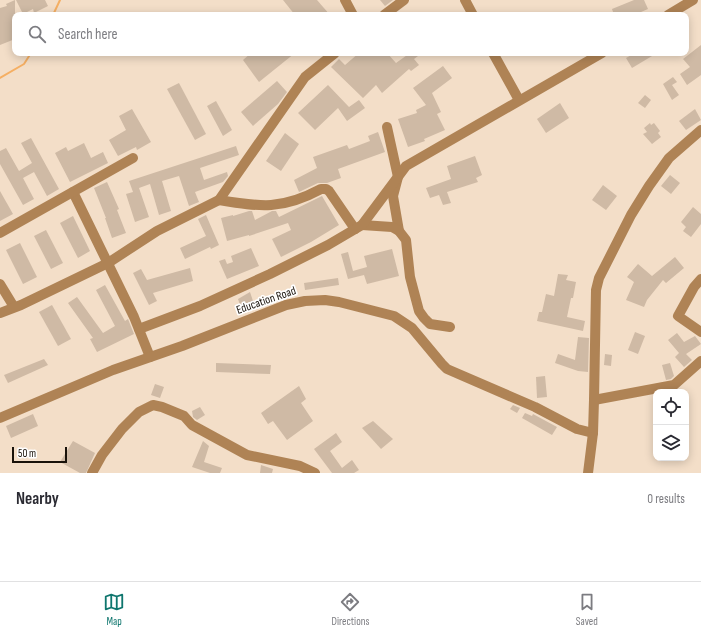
<!DOCTYPE html>
<style>
:root{--surface:#fff;--page:#f2f2f3;--text:#2b2b33;--muted:#7c7c81;--line:#e1e1e2;--accent:#0f766e}
body{margin:0;font-family:"Sofia Sans Condensed",sans-serif;background:var(--page);color:var(--text)}
.controls{position:absolute;right:12px;bottom:12px;display:grid;overflow:hidden;border-radius:8px;box-shadow:0 2px 10px #0003}
.controls button{width:36px;height:36px;display:grid;place-items:center;padding:0;border:0;border-bottom:1px solid var(--line);background:var(--surface);color:var(--text);font:20px sans-serif}
.scale{position:absolute;left:12px;bottom:10px;width:55px;box-sizing:border-box;padding-left:4px;border:2px solid #19120a;border-top:0;font-size:11px;line-height:14px;white-space:nowrap;color:#19120a;-webkit-text-stroke:3px #fff;paint-order:stroke}
.list{margin:0;padding:0;list-style:none}
h2{display:flex;justify-content:space-between;align-items:center;height:52px;margin:0;padding:0 16px;font-size:17px}
h2 small{font-size:13px;font-weight:400;color:var(--muted)}
.icon{flex:none;width:22px;height:22px;fill:none;stroke:currentColor;stroke-width:2;stroke-linecap:round;stroke-linejoin:round}
.map{position:relative;flex:none;width:701px;height:473px;overflow:hidden}
.search{position:absolute;background:var(--surface);box-shadow:0 2px 10px #0003;left:12px;right:12px;top:12px;height:44px;display:flex;align-items:center;gap:10px;box-sizing:border-box;padding:0 14px;border-radius:8px;color:var(--muted);font-size:15px}
.sheet{height:108px;background:var(--surface)}
nav{display:flex;justify-content:space-around;align-items:center;box-sizing:border-box;height:56px;border-top:1px solid var(--line);background:var(--surface);font-size:11px;color:var(--muted)}
nav a{display:grid;justify-items:center;gap:2px}
nav .on{color:var(--accent)}
.map>svg:first-child{display:block}
</style>
<div class="map">
<svg width="701" height="473" viewBox="0 0 701 473">
<rect width="100%" height="100%" fill="#f3dec8"/>
<g fill="none" stroke-linecap="round" stroke-linejoin="round">
<g stroke="#f5af63" stroke-width="2">
<path d="M53,15L60,0"/>
<path d="M0,78L24,64L31,53"/>
</g>
</g>
<g fill="#cfbaa5">
<path d="M15,0V39L0,45V8L7,6L6,4Z"/>
<path d="M16,0H45L48,6L34,13L33,9L23,14Z"/>
<path d="M283,0H317L330,15H295Z"/>
<path d="M380,0H393L385,6Z"/>
<path d="M634,0H644L648,9L634,15H614L612,9Z"/>
<path d="M701,45V75L687,85L680,74L690,67L683,59Z"/>
<path d="M251,53H295L259,82L243,60Z"/>
<path d="M359,53H387L396,63L410,53H422L414,59L419,65L411,71L409,69L382,93L376,85L363,98L331,67L339,59L345,65Z"/>
<path d="M635,53H657L632,68L626,58Z"/>
<path d="M443,66L452,78L432,93L441,112L437,114L445,130L424,139L425,141L408,147L398,119L417,113L416,110L426,105L413,88Z"/>
<path d="M673,77L677,82L672,85L679,95L672,100L663,84Z"/>
<path d="M277,81L287,92L278,104L253,126L241,112Z"/>
<path d="M179,83L206,134L195,140L167,89Z"/>
<path d="M328,85L349,107L359,100L365,108L347,121L338,108L315,130L298,113Z"/>
<path d="M645,95L651,100L645,108L638,103Z"/>
<path d="M216,101L232,130L223,136L207,106Z"/>
<path d="M560,103L569,118L546,133L537,119Z"/>
<path d="M132,109L151,142L137,150L136,147L118,156L109,140L126,130L119,116Z"/>
<path d="M695,109L701,120L686,130L679,121Z"/>
<path d="M650,123L651,125L654,123L660,131L658,133L661,137L652,144L643,134L647,132L644,128Z"/>
<path d="M378,132L385,152L338,169L341,178L327,183H318L299,192L294,180L317,168L313,157L347,145L349,149L370,141L368,136Z"/>
<path d="M285,133L299,144L281,171L266,161Z"/>
<path d="M31,138L59,189L47,196L34,172L23,178L34,199L23,205L0,164V151L6,148L19,171L32,163L21,143Z"/>
<path d="M84,143L91,158L103,152L108,163L70,182L55,153L66,147L68,151Z"/>
<path d="M236,146L239,155L200,168L204,180L227,172L228,176L223,182L195,192L199,202L189,206L179,176L162,181L171,211L159,215L150,184L139,188L149,217L135,222L126,194L133,192L129,181Z"/>
<path d="M475,156L482,175L476,178L478,182L447,192L451,203L443,205L439,195L430,198L426,188L451,179L447,166Z"/>
<path d="M670,175L680,183L671,194L661,186Z"/>
<path d="M107,182L119,209L117,210L126,233L112,238L105,218H106L94,188Z"/>
<path d="M603,185L617,196L606,210L592,200Z"/>
<path d="M0,191L13,214L0,221Z"/>
<path d="M322,196L339,225L311,242L281,257L272,239L291,230L288,223L249,236V235L227,241L221,218L233,215V216L249,211H252L255,220L272,211H276L279,217Z"/>
<path d="M693,207L701,214V224L691,237L683,231L686,227L681,222Z"/>
<path d="M206,215L219,245L211,249L210,247L185,259L180,248L206,236L198,219Z"/>
<path d="M73,216L90,251L78,258L60,223Z"/>
<path d="M46,230L63,263L51,269L34,236Z"/>
<path d="M20,243L37,277L23,284L6,250Z"/>
<path d="M251,248L259,266L227,279L219,261L225,259L227,264L233,262L231,256Z"/>
<path d="M392,249L399,276L367,284L364,275L348,279L341,254L348,252L353,271L367,267L364,256Z"/>
<path d="M675,257L684,268L666,283L663,280L647,300L644,307L626,300L634,282L627,277L638,264L652,276Z"/>
<path d="M190,268L193,281L153,293L157,301L149,305L133,273L141,269L147,280Z"/>
<path d="M558,274L568,275L566,280L576,282L573,298H571L567,317L585,321L583,331L537,321L539,312H542L546,294L554,296Z"/>
<path d="M338,278L339,285L305,290L304,283Z"/>
<path d="M105,285L125,321L128,319L134,334L97,352L90,339L93,338L68,303L77,297L103,333L115,326L96,290Z"/>
<path d="M250,292L254,304L242,311L238,299Z"/>
<path d="M52,305L71,339L58,346L39,312Z"/>
<path d="M635,332L645,336L638,354L628,350Z"/>
<path d="M677,333L684,342L695,336L701,344L686,354L692,360L684,367L675,357L679,353L668,340Z"/>
<path d="M578,337L589,338L588,372L578,371L555,363L558,354L575,360Z"/>
<path d="M605,354L612,355L611,366L604,365Z"/>
<path d="M44,359L48,365L8,383L4,375Z"/>
<path d="M216,363L271,365L270,374L216,372Z"/>
<path d="M670,363L674,376L671,379L666,380L662,365Z"/>
<path d="M545,376L547,397L537,398L536,377Z"/>
<path d="M155,384L164,387L160,398L151,395Z"/>
<path d="M299,386L306,399L301,403L313,421L287,440L273,421L268,424L261,413Z"/>
<path d="M513,405L520,408L517,413L510,409Z"/>
<path d="M200,407L205,415L197,420L193,417L192,411Z"/>
<path d="M525,413L532,416L533,414L557,427L552,435L522,418Z"/>
<path d="M33,414L38,426L11,438L6,426Z"/>
<path d="M373,421L393,439L381,449L362,428Z"/>
<path d="M336,433L342,442L330,451L342,468L352,460L359,470L354,473H332L314,449Z"/>
<path d="M73,441L95,453L86,473H80L60,462Z"/>
<path d="M203,441L209,446L204,462L222,468L220,473H210L192,467Z"/>
<path d="M261,465L273,469L272,473H260Z"/>
</g>
<g fill="none" stroke-linecap="round" stroke-linejoin="round">
<g stroke="#af8355" stroke-width="10">
<path d="M345,0L353,15"/>
<path d="M465,0L473,15"/>
<path d="M384,15L404,0"/>
<path d="M668,15L693,0"/>
<path d="M493,53L519,100"/>
<path d="M387,127L398,177L393,196L399,231"/>
<path d="M73,192L134,317L150,357"/>
<path d="M219,200C261,207 282,210 321,189H326L329,191L355,229"/>
<path d="M362,225L392,227L399,231L406,240L410,277L419,311L424,318L430,324L450,327"/>
<path d="M0,233L133,158"/>
<path d="M701,279L694,287L678,316L701,332"/>
<path d="M0,284L14,307"/>
<path d="M0,313L21,305L108,263L157,231L219,200L305,77L335,53"/>
<path d="M139,329L200,306L270,274L328,245L362,225L406,166L602,53"/>
<path d="M594,400L674,385L701,361"/>
<path d="M0,418L113,370L182,346L286,305L305,301L325,300L339,302L394,316L412,328L442,364L447,369L535,407L577,429L593,433"/>
<path d="M92,473L102,455L122,429L139,412L153,405L162,407L184,416L192,425L247,455L300,466L315,473"/>
<path d="M588,473L593,433L594,400L596,290L599,278L631,215L649,186L669,158L701,130"/>
</g>
</g>
<g text-anchor="middle" stroke-width="3.5" stroke-linejoin="round" paint-order="stroke">
<g font-size="12" fill="#19120a" stroke="#fff">
<text transform="translate(266 300) rotate(-19)" y="4">Education Road</text>
</g>
</g>
</svg>
<div class="controls">
<button><svg class="icon" aria-label="locate" viewBox="0 0 24 24"><circle cx="12" cy="12" r="6"/><path d="M12 2v4M12 18v4M2 12h4M18 12h4"/></svg></button>
<button><svg class="icon" aria-label="layers" viewBox="0 0 24 24"><path d="M12 4l9 5-9 5-9-5zM3 14l9 5 9-5"/></svg></button>
</div>
<div class="scale">50 m</div>
<div class="search"><svg class="icon" aria-label="search" viewBox="0 0 24 24"><circle cx="10" cy="10" r="6"/><path d="M15 15l6 6"/></svg>Search here</div>
</div>
<section class="sheet">
<h2>Nearby<small>0 results</small></h2>
<ul class="list">
</ul>
</section>
<nav>
<a class="on"><svg class="icon" aria-label="map" viewBox="0 0 24 24"><path d="M3 6l6-2 6 2 6-2v14l-6 2-6-2-6 2zM9 4v14M15 6v14"/></svg>Map</a>
<a><svg class="icon" aria-label="directions" viewBox="0 0 24 24"><path d="M12 3l9 9-9 9-9-9zM9 14v-3h6M13 9l2 2-2 2"/></svg>Directions</a>
<a><svg class="icon" aria-label="saved" viewBox="0 0 24 24"><path d="M7 4h10v16l-5-4-5 4z"/></svg>Saved</a>
</nav>
